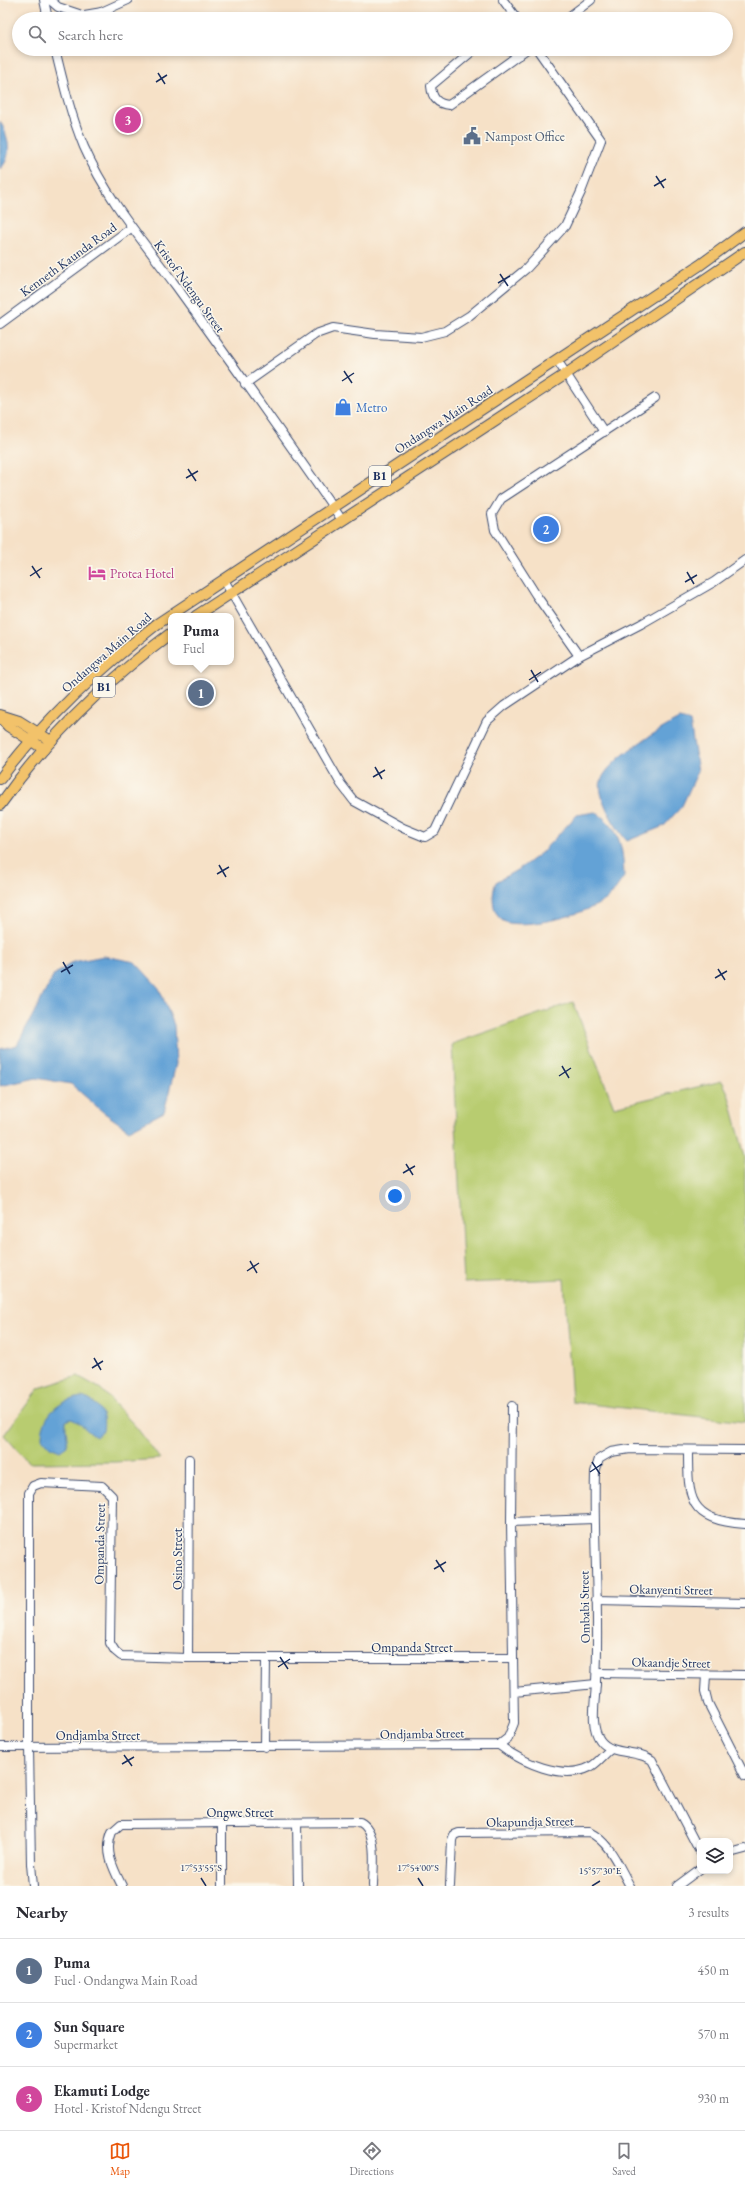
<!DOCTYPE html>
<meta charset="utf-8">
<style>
:root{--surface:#fff;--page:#f2f2f3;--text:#2b2b33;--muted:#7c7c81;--line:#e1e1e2;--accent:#ea580c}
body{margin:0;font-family:"EB Garamond",serif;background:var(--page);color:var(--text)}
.controls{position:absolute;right:12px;bottom:12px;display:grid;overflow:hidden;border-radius:8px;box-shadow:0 2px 6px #0003}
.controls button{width:36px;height:36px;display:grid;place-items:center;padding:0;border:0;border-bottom:1px solid var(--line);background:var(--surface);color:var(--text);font:20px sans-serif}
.you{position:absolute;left:395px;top:1196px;width:14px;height:14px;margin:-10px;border:3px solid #fff;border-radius:50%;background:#1a73e8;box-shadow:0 0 0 6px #1a73e833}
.badge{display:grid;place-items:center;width:26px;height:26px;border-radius:50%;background:var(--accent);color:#fff;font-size:13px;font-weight:700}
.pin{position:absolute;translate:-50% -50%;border:2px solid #fff;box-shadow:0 1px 4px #0006}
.popup{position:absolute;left:168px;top:613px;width:66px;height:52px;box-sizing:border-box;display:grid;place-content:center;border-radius:8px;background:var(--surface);filter:drop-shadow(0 1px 3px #0005);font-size:13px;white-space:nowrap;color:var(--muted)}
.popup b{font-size:15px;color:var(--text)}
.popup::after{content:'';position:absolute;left:50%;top:100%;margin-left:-8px;border:8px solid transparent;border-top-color:var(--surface)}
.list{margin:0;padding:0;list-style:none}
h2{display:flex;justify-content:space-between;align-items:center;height:52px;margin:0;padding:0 16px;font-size:17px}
h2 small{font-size:13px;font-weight:400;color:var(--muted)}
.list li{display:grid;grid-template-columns:26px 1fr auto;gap:12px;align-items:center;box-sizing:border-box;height:64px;padding:0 16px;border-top:1px solid var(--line)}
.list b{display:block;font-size:15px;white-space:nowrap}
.list p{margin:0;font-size:13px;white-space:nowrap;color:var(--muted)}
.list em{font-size:13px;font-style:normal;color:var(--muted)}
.icon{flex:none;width:22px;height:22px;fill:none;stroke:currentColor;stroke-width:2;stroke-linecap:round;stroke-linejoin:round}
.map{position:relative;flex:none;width:745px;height:1886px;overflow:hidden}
.search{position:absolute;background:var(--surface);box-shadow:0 2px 6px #0003;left:12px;right:12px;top:12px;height:44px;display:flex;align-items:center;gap:10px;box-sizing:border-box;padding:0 14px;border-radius:22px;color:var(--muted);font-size:15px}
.sheet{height:244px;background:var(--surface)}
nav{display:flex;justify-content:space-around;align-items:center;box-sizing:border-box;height:56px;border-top:1px solid var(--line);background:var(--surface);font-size:11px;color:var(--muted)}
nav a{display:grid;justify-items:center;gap:2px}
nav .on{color:var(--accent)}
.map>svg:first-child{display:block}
</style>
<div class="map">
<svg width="745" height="1886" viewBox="0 0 745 1886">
<rect width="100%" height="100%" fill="#fbf7ec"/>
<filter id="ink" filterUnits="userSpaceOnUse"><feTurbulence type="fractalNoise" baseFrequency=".025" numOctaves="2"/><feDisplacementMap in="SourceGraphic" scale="8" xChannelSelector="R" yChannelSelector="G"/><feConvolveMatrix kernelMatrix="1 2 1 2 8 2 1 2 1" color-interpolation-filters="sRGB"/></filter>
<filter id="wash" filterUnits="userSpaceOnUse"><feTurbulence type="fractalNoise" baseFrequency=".012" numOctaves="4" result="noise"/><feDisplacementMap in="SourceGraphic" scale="16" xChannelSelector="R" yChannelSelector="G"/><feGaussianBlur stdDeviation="0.9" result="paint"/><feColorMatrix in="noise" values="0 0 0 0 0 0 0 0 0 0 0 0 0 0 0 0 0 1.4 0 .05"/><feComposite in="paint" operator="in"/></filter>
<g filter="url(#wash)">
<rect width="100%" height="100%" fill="#f6e1c7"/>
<g fill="#b8cc6f" stroke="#6a7e66">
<path d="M573,1002L614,1107L722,1081L728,1093L745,1157V1422L572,1402L564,1279L464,1283L452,1044Z"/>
<path d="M78,1376L101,1389L137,1428L160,1459L115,1462L29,1463L4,1435L39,1388Z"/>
</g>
<g fill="#64a2d6" stroke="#40689a">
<path d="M0,121C8,135 14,156 0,169Z"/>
<path d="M680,719L690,722L698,771L682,806L664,826L627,841C617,830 596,796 601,781C608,759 660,729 680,719Z"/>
<path d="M595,812C621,827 623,850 624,877C618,885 612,896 604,901C582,915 535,927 509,923C491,920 491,894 496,882L522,867L541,853L577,815Z"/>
<path d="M104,956L135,962L159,988L174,1025L176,1064L164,1112L129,1130L103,1112L71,1084L36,1078L0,1086V1049L17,1045L54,975L73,962Z"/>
<path d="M82,1397C99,1402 106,1414 103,1431L96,1437C87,1432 81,1422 71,1419L66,1421C65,1429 68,1437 67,1446L60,1451L50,1447L42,1438C42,1414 60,1400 82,1397Z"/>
</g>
</g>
<g filter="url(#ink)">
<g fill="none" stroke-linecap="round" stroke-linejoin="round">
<g stroke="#3c4a6e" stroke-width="10">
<g id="minor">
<path d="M44,0L48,19"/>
<path d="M50,0L58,7L79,14"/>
<path d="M503,0L517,19"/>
<path d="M61,19L108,11"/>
<path d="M86,19L128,0"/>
<path d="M566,19L591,0"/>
<path d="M55,49C63,82 71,116 84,147C107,199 143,241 176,286C232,363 287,441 342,520"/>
<path d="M475,49L431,86C432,98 437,104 449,105L527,49"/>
<path d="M508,49L519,55"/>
<path d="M0,324L131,228"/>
<path d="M557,360L604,432"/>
<path d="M245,384L316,334L333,328L375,334L421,337L445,331L469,316L527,268L565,226L581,192L601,140L537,49"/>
<path d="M224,580L341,784L354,801L403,828L425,837L435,831L487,721L504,706L579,656L641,624L714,582L745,560"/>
<path d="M579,656L536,595L495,530L492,514L501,499L655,398"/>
<path d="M688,1450C688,1499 688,1520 745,1524"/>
<path d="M511,1522L594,1519"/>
<path d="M596,1600L745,1603"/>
<path d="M188,1658L189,1459"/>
<path d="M597,1673L745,1675"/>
<path d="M706,1675L705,1691L708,1703L745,1776"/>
<path d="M514,1692L596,1684"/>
<path d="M499,1745C521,1762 563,1781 590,1767C597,1764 604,1754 611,1749"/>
<path d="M0,1747L499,1745L508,1738L514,1723L511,1522L512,1406"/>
<path d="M265,1747L266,1659"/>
<path d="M297,1823L298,1886"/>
<path d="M222,1824V1886"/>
<path d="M700,1852L652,1760C637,1749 611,1756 600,1740C589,1725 596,1699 596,1681C600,1612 593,1542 595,1472L599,1459L611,1452L630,1449L745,1450"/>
<path d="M730,1853L745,1849"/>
<path d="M33,1886L31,1864L29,1747V1493L33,1486L41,1483L102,1486L112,1496L110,1643L115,1651L121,1656L188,1658H513"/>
<path d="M122,1886C113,1868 104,1851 112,1832L121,1824L360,1822C379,1832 373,1867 373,1886"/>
<path d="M450,1886L452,1840L454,1835L459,1833L589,1832C610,1842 619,1867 630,1886"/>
<path d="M677,1886L700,1869"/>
</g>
</g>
<g stroke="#3c4a6e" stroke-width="12">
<g id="major">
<path d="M196,616L566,374L745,252"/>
<path d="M0,715L19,721L51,741"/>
<path d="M0,717L8,726L44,749"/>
<path d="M0,779C44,720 98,670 157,624L700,265L745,232"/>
<path d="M0,805C47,738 105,682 171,633"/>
</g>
</g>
<use href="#minor" stroke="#fff" stroke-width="8"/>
<use href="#major" stroke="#f2c26a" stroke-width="10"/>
</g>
</g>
<path fill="none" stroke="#1b2f5e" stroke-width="1.5" d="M158,73L165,84M156,82L167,75M656,176L664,188M654,186L666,179M500,274L508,286M498,283L510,276M344,371L352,383M342,381L354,373M188,469L196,481M186,478L198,471M32,566L40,578M687,572L694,584M30,576L42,568M685,582L697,575M531,670L538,682M529,680L541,672M375,767L382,779M373,777L385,770M219,865L226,877M217,874L229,867M63,962L70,974M718,969L725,980M61,972L73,965M715,978L727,971M562,1066L569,1078M559,1076L571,1068M406,1164L413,1175M403,1173L415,1166M250,1261L257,1273M247,1271L259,1263M94,1358L101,1370M92,1368L103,1361M592,1462L600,1474M590,1472L602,1464M436,1560L444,1572M434,1569L446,1562M280,1657L288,1669M278,1667L290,1659M124,1755L132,1766M122,1764L134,1757M201,1878L206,1886M418,1878L423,1886M592,1886L600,1881"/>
<defs>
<g id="civic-bare" transform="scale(1.38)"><path d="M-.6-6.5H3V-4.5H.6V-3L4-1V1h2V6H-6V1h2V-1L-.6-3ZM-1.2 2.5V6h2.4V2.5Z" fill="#5c6f8a" stroke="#fbf7ec" stroke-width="2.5" paint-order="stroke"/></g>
<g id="shop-bare" transform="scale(1.38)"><path d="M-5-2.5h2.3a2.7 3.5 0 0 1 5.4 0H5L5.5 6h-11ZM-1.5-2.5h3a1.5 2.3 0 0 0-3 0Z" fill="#3f7fe0" stroke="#fbf7ec" stroke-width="2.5" paint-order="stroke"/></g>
<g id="hotel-bare" transform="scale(1.38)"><path d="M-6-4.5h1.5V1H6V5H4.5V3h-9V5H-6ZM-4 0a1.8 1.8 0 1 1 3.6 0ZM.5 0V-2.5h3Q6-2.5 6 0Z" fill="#d1479c" stroke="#fbf7ec" stroke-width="2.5" paint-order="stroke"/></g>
</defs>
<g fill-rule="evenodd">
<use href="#civic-bare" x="472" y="136"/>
<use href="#shop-bare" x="343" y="407"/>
<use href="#hotel-bare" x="97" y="573"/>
</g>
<g text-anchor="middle" stroke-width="3" stroke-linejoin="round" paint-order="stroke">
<g fill="#fbf7ec" stroke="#5e6b89" stroke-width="1">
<rect x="369" y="466" width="22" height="20" rx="3"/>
<rect x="93" y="677" width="22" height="20" rx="3"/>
</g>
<g font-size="12" font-weight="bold" fill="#1b2f5e">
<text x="380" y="480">B1</text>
<text x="104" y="691">B1</text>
</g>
<g font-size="13" fill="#4e5e75" stroke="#fbf7ec" text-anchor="start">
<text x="485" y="141">Nampost Office</text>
</g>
<g font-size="13" fill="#1b2f5e" stroke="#fbf7ec">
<text transform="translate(68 259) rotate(-36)" y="5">Kenneth Kaunda Road</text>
<text transform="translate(190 286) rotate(54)" y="5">Kristof Ndengu Street</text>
<text transform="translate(443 419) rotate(-33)" y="5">Ondangwa Main Road</text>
<text transform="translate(106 652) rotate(-41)" y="5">Ondangwa Main Road</text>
<text transform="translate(99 1544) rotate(-89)" y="5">Ompanda Street</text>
<text transform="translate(177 1559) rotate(-90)" y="5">Osino Street</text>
<text transform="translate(671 1589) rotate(1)" y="5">Okanyenti Street</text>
<text transform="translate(584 1607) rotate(-91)" y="5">Ombabi Street</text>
<text x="412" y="1652">Ompanda Street</text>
<text transform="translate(671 1662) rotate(1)" y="5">Okaandje Street</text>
<text transform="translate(422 1733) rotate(-1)" y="5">Ondjamba Street</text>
<text x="98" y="1740">Ondjamba Street</text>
<text x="240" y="1817">Ongwe Street</text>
<text transform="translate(530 1821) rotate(-1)" y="5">Okapundja Street</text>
</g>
<g font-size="13" fill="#366cbe" stroke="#fbf7ec" text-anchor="start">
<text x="356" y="412">Metro</text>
</g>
<g font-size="13" fill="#b23c85" stroke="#fbf7ec" text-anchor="start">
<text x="110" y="578">Protea Hotel</text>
</g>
</g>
<g font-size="10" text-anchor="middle" fill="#1b2f5e" stroke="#fbf7ec" stroke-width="3" stroke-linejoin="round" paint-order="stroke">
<text x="201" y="1871">17°53'55"S</text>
<text x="418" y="1871">17°54'00"S</text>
<text x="600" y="1874">15°57'30"E</text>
</g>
</svg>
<div class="controls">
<button><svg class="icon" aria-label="layers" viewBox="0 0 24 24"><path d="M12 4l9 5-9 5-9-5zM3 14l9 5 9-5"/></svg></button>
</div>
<div class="you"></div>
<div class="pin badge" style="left:201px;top:693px;background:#5c6f8a">1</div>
<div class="popup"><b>Puma</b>Fuel</div>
<div class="pin badge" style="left:546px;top:529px;background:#3f7fe0">2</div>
<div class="pin badge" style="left:128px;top:120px;background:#d1479c">3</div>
<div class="search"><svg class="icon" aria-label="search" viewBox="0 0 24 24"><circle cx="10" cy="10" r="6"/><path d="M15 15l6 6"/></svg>Search here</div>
</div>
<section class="sheet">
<h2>Nearby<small>3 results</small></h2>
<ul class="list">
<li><span class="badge" style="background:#5c6f8a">1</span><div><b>Puma</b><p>Fuel · Ondangwa Main Road</p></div><em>450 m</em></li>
<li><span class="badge" style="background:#3f7fe0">2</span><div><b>Sun Square</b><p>Supermarket</p></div><em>570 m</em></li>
<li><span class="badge" style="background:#d1479c">3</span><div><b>Ekamuti Lodge</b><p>Hotel · Kristof Ndengu Street</p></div><em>930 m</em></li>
</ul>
</section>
<nav>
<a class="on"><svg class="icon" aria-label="map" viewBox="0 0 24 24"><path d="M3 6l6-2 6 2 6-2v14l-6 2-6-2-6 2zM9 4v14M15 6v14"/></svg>Map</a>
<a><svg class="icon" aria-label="directions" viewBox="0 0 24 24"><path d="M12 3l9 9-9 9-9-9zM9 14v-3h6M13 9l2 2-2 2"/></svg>Directions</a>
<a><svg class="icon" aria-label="saved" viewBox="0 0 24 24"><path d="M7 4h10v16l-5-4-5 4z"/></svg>Saved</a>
</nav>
